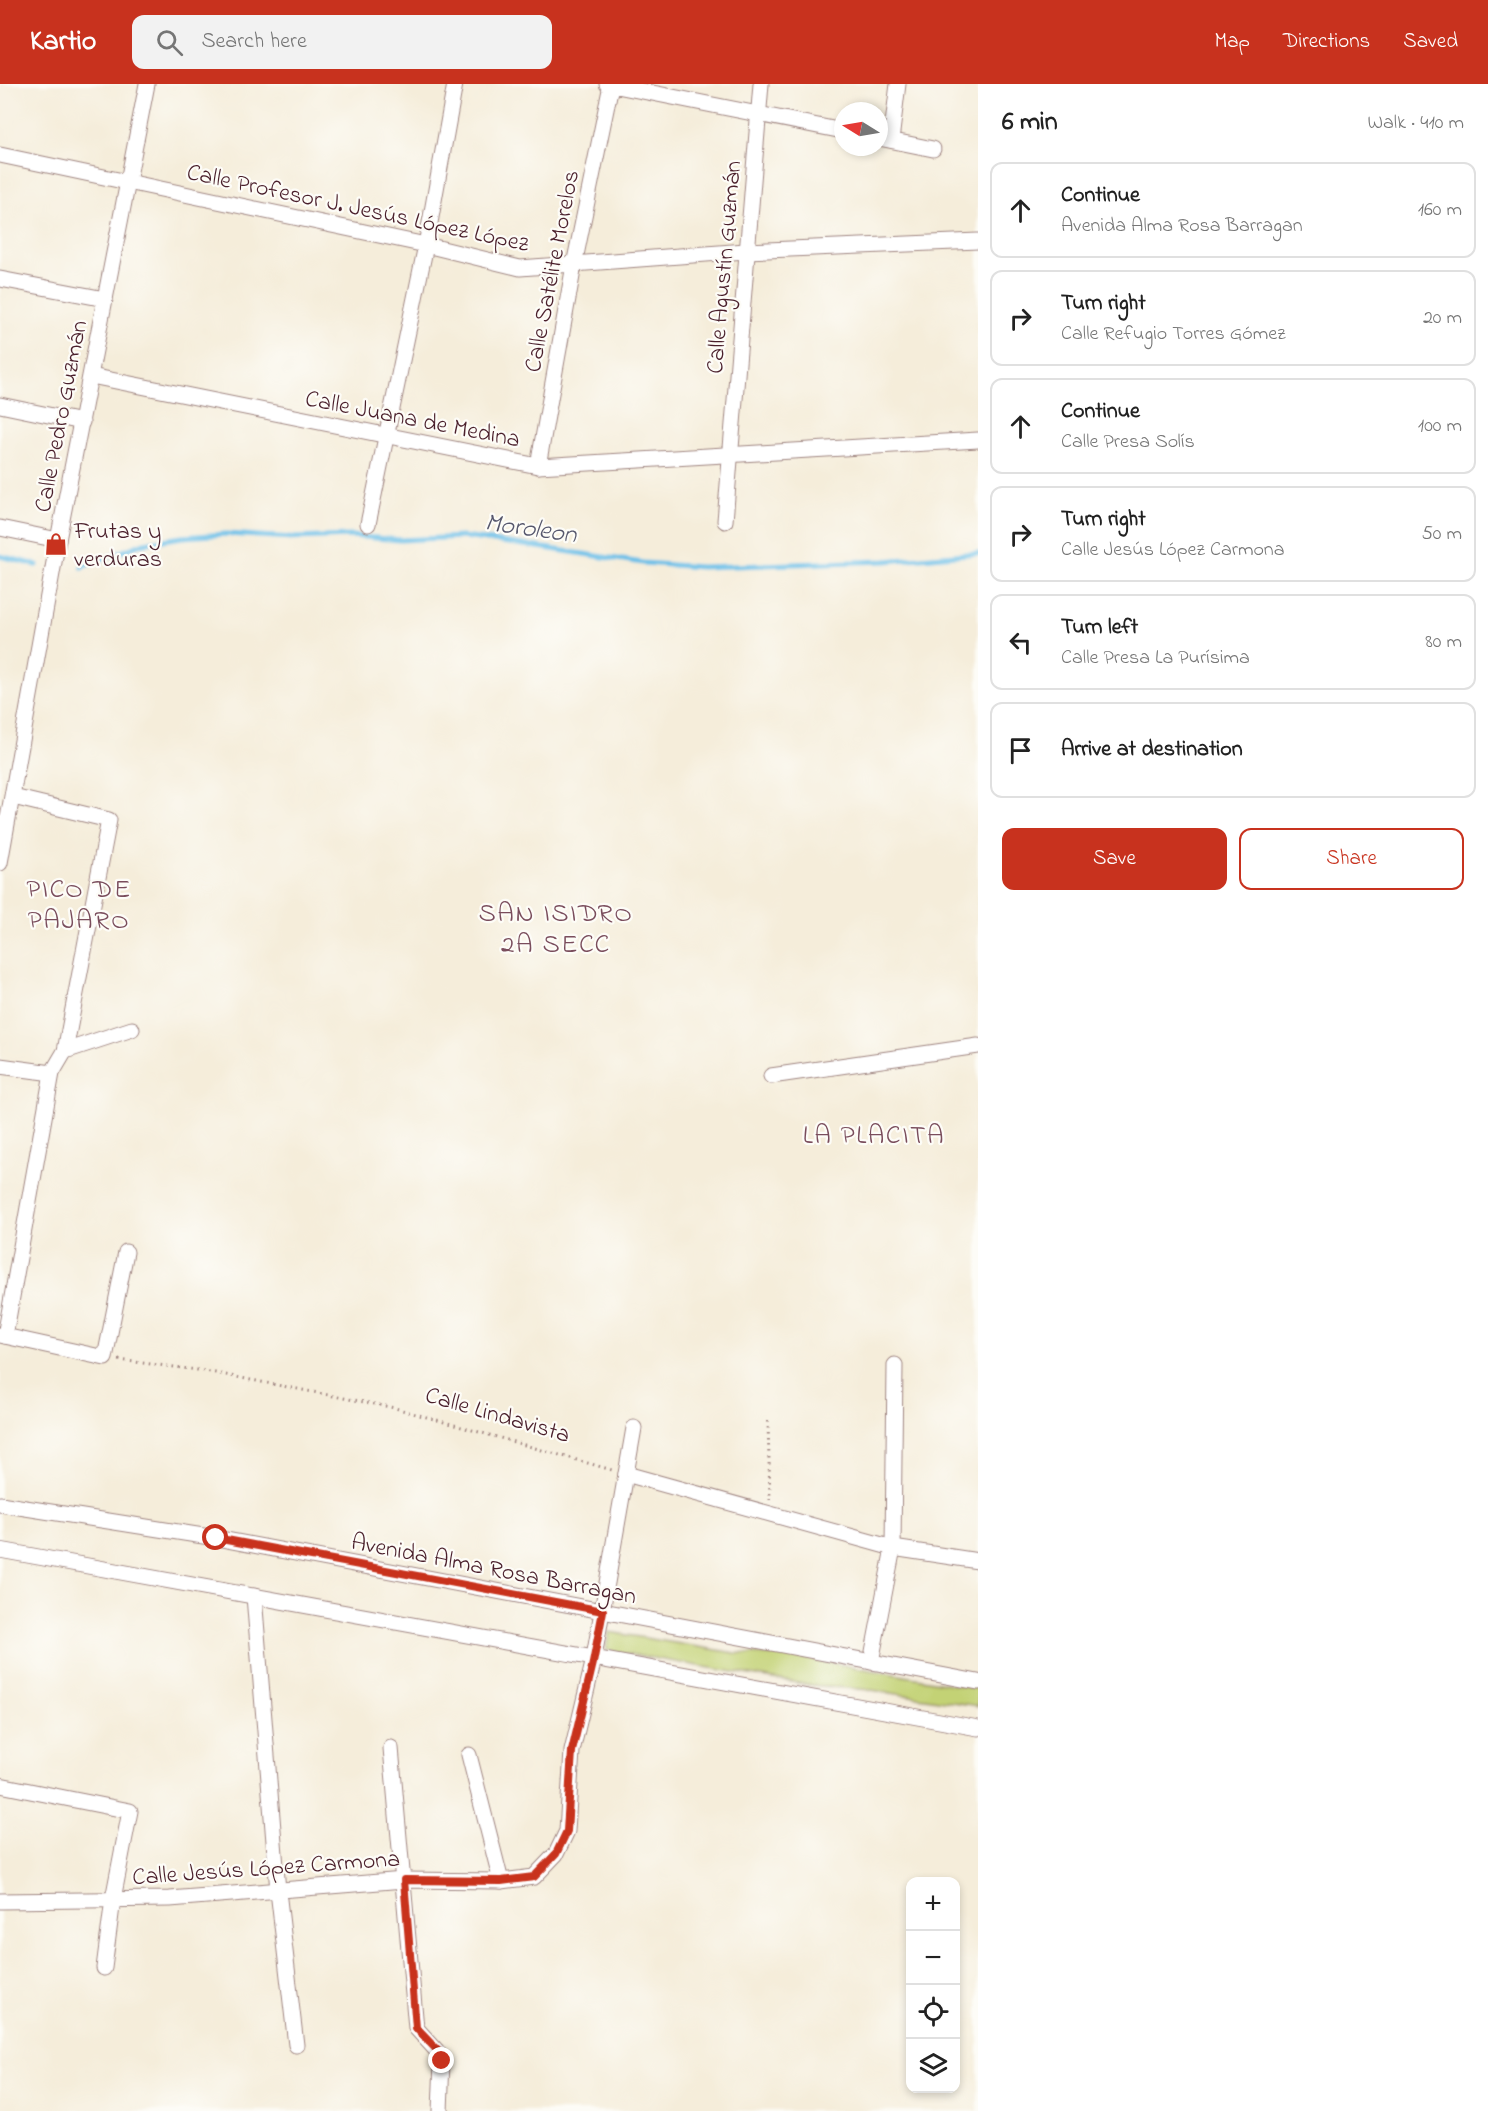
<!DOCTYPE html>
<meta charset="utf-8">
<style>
:root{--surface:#fff;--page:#f2f2f2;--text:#222;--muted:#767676;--line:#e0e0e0;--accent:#c8321e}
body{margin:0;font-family:"Indie Flower",sans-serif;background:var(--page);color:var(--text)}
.controls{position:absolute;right:18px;bottom:18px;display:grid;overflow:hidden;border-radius:12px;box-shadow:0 3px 9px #0003}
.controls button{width:54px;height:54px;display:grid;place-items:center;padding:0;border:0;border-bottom:2px solid var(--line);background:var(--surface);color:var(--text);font:30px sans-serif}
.compass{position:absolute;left:834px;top:18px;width:54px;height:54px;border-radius:50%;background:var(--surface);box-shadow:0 3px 9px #0003;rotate:281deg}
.stop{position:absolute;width:18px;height:18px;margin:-14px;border:4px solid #c8321e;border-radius:50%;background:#fff}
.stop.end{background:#c8321e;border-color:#fff;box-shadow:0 2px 6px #0008}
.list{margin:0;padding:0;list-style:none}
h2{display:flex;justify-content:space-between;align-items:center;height:78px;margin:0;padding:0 24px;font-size:26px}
h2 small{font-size:20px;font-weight:400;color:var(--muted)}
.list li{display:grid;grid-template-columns:39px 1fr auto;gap:18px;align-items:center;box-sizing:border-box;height:96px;margin:0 12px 12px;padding:0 12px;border:2px solid var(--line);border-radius:12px}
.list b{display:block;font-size:22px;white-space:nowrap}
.list p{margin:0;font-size:20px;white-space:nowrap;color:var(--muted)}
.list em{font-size:20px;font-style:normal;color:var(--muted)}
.actions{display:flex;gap:12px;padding:18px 24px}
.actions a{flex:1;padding:14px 0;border:2px solid var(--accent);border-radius:12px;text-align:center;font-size:21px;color:var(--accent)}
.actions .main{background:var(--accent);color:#fff}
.icon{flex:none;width:33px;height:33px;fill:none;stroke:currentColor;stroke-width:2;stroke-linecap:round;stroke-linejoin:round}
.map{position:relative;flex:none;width:978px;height:2027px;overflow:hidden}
header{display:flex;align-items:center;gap:36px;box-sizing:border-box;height:84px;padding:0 30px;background:var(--accent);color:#fff}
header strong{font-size:28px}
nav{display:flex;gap:33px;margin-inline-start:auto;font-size:21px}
.search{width:420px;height:54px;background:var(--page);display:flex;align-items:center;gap:15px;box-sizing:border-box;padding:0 21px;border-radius:12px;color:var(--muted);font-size:22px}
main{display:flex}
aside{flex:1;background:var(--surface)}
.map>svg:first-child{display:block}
</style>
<header>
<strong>Kartio</strong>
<div class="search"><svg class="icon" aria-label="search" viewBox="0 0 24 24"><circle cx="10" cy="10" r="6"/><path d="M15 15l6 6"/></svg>Search here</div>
<nav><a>Map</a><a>Directions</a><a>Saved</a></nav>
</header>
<main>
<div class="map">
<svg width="978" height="2027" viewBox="0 0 978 2027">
<rect width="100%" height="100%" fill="#fdfcf7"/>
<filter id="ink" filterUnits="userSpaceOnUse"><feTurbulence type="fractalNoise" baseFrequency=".0167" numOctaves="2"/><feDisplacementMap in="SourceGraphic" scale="12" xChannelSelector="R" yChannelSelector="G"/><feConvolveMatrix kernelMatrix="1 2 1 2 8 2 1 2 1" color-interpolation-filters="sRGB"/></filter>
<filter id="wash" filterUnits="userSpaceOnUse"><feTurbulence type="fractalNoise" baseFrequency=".008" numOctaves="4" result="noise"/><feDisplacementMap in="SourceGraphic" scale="24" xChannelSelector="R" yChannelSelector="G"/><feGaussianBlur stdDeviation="1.35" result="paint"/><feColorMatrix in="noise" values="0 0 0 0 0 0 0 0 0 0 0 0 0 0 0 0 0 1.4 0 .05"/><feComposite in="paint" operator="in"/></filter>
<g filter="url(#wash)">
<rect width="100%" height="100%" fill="#f5edda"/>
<path fill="#c3d275" stroke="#867850" stroke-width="1.5" d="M609,1548L735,1569L792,1572L978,1605V1622L871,1606L809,1601L606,1566Z"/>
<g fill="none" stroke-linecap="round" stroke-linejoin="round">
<g stroke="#6cc0e8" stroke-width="5">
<path d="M0,472L37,481"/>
<path d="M82,483L144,459L182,453L226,450L294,454L351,452L400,456L463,453L531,462L643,479L701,483L885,477L978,469"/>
</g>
</g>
</g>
<g filter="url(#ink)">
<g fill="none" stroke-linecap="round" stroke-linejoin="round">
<g stroke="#a08682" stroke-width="17">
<g id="street">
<path d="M607,0L843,47"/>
<path d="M879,54L933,65"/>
<path d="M891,56L898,0"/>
<path d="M0,71L426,161L520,184L746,167L978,157"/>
<path d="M0,195L105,215"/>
<path d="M91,292L538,382L978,356"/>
<path d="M0,321L82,338"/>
<path d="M538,382L574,181L611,1"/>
<path d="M725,437L761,0"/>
<path d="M368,440L426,161L455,0"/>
<path d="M0,444L58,456"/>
<path d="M0,779L58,456L147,0"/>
<path d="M65,967L132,945"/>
<path d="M0,982L52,989"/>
<path d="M771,992L978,962"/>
<path d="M0,1251L105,1274L126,1168"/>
<path d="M5,1252L52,989L65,967L109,736L13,713"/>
<path d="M626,1390L893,1464L978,1477"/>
<path d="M0,1420L216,1454L978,1598"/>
<path d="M0,1466L978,1644"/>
<path d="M254,1512L278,1807L296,1961"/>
<path d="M871,1578L893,1464L895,1281"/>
<path d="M391,1664L416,1944L437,1967L442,1977L440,2027"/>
<path d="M469,1671L501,1797"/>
<path d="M0,1701L130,1727L113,1815L104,1884"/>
<path d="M0,1817L170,1815L404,1796L501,1797L534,1793L556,1770L567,1747L572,1667L593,1579L634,1344"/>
</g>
</g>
<g stroke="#a08682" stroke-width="3" stroke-dasharray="1.5 4.5" stroke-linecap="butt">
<path d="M119,1276L205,1287L395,1324L612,1386"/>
<path d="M768,1337L770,1416"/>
</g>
<use href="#street" stroke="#fff" stroke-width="15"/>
</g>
</g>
<g fill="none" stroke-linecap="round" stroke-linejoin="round" filter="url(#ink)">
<path stroke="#c8321e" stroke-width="8" d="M216,1454L603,1527L593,1579L572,1667L567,1747L556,1770L534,1793L501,1797L404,1796L416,1944L438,1967L442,1977"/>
</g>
<defs>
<g id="shop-bare" transform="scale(1.8)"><path d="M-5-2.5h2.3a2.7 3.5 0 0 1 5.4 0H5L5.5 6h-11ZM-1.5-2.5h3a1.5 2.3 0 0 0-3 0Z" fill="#c8321e" stroke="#fdfcf7" stroke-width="2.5" paint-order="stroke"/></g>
</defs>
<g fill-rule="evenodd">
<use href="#shop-bare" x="56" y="460"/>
</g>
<g text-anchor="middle" stroke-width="4.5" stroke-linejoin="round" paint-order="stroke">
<g font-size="24" fill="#4a1f2b" stroke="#fdfcf7">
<text transform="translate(358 123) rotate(12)" y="8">Calle Profesor J. Jesús López López</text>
<text transform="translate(723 183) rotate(-85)" y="8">Calle Agustín Guzmán</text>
<text transform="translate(551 187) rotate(-79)" y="8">Calle Satélite Morelos</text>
<text transform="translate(60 332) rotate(-79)" y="8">Calle Pedro Guzmán</text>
<text transform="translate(413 334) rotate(11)" y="8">Calle Juana de Medina</text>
<text transform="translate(498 1330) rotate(16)" y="8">Calle Lindavista</text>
<text transform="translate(494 1484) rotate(11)" y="8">Avenida Alma Rosa Barragan</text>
<text transform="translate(266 1783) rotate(-4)" y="8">Calle Jesús López Carmona</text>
</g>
<g font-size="24" fill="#4a1f2b" stroke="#fdfcf7" text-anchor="start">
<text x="74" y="454">Frutas y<tspan x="74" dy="28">verduras</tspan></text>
</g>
<g font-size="26" font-style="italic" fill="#56576d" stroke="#fdfcf7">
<text transform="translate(531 443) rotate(8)" y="9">Moroleon</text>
</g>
<g font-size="27" letter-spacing="1.5" fill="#7a4d5c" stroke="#fdfcf7">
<text x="79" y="813">PICO DE<tspan x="79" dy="31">PAJARO</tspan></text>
<text x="556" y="837">SAN ISIDRO<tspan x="556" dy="31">2A SECC</tspan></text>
<text x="874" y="1059">LA PLACITA</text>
</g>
</g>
</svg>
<div class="controls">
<button>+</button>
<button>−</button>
<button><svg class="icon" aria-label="locate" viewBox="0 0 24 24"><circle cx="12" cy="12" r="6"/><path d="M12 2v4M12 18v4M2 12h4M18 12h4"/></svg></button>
<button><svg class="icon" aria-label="layers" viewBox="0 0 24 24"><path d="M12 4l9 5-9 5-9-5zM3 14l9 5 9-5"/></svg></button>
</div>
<svg class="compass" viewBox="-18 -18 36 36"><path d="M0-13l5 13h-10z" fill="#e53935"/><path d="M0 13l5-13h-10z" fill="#767676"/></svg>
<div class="stop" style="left:216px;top:1454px"></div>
<div class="stop end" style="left:442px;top:1977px"></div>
</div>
<aside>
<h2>6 min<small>Walk · 410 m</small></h2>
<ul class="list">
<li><svg class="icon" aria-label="ahead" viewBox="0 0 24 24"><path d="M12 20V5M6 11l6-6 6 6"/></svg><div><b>Continue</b><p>Avenida Alma Rosa Barragan</p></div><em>160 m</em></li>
<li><svg class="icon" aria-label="right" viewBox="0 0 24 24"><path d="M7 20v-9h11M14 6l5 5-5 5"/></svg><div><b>Turn right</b><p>Calle Refugio Torres Gómez</p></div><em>20 m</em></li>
<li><svg class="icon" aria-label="ahead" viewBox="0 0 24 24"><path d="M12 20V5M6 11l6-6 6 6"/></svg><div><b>Continue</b><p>Calle Presa Solís</p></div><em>100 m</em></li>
<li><svg class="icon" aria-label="right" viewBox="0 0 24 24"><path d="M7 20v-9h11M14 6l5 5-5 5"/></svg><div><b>Turn right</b><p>Calle Jesús López Carmona</p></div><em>50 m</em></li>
<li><svg class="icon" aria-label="left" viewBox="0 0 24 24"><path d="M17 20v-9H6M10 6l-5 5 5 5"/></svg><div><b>Turn left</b><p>Calle Presa La Purísima</p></div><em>80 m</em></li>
<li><svg class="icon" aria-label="arrive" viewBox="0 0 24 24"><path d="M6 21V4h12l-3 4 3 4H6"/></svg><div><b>Arrive at destination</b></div></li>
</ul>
<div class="actions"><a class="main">Save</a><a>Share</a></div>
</aside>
</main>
